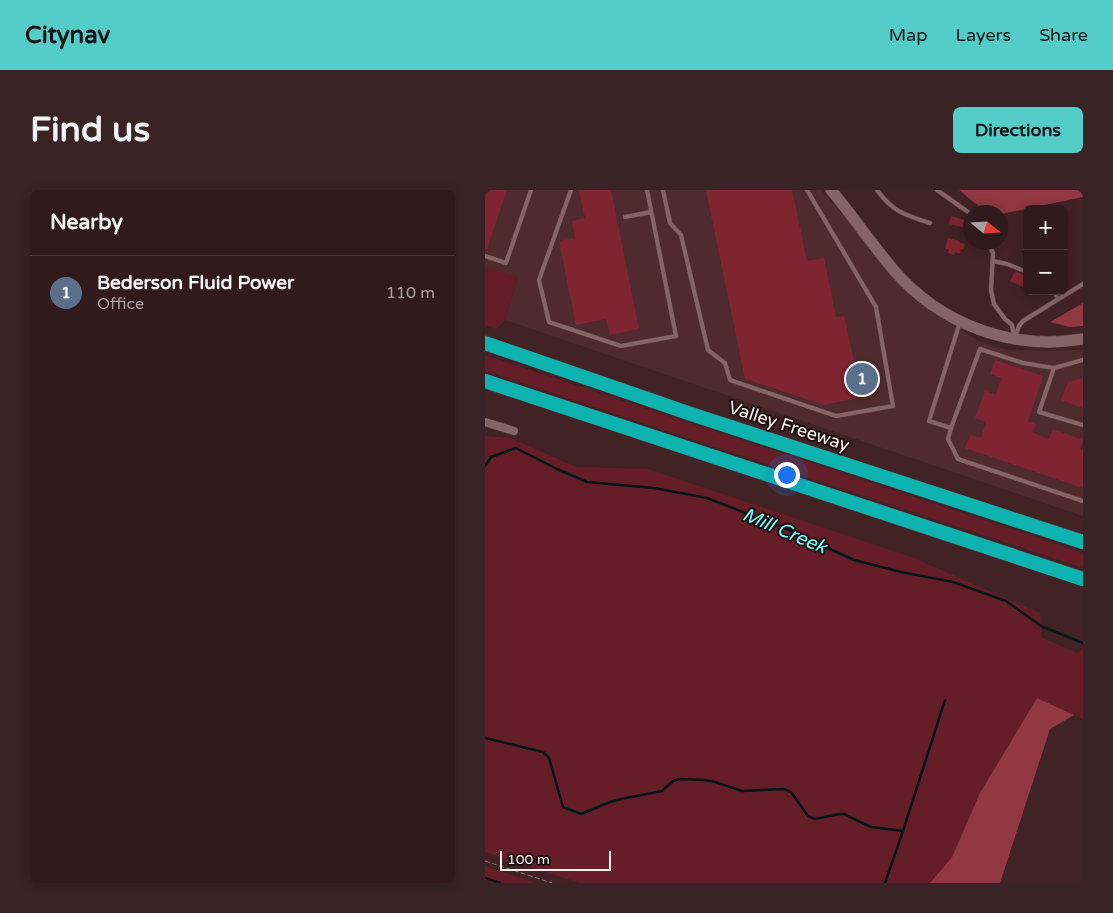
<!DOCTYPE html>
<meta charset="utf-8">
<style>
:root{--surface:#311a1c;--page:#392325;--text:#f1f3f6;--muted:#a8a1a3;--line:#4c383b;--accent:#54cdc8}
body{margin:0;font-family:"Varela Round",sans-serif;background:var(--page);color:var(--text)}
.controls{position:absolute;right:15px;top:15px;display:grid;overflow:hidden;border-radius:8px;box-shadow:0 2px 12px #0003}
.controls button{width:45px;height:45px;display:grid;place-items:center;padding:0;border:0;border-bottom:1px solid var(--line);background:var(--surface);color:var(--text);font:25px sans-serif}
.compass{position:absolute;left:478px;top:15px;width:45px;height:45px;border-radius:50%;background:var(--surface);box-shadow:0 2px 12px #0003;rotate:108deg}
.scale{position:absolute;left:15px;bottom:12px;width:111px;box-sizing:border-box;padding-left:5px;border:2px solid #feeeee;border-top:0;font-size:14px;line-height:18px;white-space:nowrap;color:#feeeee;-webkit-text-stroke:4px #1e1112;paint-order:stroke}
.you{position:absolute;left:301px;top:284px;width:18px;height:18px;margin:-12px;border:4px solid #fff;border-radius:50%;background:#1a73e8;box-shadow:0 0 0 8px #1a73e833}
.badge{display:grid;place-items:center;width:32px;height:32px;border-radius:50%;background:var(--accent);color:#fff;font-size:16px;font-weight:700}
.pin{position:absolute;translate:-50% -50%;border:2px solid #fff;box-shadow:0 1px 5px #0006}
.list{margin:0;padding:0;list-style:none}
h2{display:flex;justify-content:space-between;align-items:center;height:65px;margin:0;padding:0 20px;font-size:21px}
h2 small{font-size:16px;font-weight:400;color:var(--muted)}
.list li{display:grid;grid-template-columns:32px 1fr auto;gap:15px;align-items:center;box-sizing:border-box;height:75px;padding:0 20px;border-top:1px solid var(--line)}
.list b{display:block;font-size:19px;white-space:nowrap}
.list p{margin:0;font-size:16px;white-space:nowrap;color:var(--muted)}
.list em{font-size:16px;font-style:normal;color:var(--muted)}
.map{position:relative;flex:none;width:598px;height:693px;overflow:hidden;border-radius:8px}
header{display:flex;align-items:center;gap:30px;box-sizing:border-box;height:70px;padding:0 25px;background:var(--accent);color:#111}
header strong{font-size:24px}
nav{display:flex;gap:28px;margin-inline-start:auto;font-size:18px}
.intro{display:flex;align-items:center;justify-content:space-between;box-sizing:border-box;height:120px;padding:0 30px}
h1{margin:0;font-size:35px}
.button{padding:12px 22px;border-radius:8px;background:var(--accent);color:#111;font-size:18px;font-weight:700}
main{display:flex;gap:30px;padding:0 30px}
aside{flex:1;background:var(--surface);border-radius:8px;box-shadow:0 2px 12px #0003}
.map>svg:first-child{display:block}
</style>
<header>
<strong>Citynav</strong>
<nav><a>Map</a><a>Layers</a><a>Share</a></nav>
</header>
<div class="intro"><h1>Find us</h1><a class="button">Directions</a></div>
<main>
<aside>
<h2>Nearby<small></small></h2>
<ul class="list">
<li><span class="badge" style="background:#5c6f8a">1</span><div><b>Bederson Fluid Power</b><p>Office</p></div><em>110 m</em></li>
</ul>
</aside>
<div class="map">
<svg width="598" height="693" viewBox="0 0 598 693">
<rect width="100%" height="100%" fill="#412325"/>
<path fill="#502b2d" d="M0,0H336L443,120L497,153L524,160L566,161L598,160V326L20,130L33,87L0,77Z"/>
<g fill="#651e28">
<path d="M0,76L33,87L20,130L11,139L0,135Z"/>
<path d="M0,165L598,363V378L0,181Z"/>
<path d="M0,246L25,248L91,277L163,279L429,368L555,423L557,448L593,463L598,457V529L552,508L495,603L467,667L445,693H95L0,662Z"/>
<path d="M0,676L51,693H0Z"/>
</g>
<g fill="#923842">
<path d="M474,0H598V7L516,24V22H501Z"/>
<path d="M598,113V136L585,137L565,132Z"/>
<path d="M552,508L589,525L565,539L515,693H445L467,667L495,603Z"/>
</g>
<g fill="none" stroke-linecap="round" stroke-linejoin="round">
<g stroke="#051716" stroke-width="2.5">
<path d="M0,276L6,267L31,258L72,279L102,292L169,298L222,308L304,340L369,370L416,382L468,392L521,411L556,436L598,453"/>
<path d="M0,548L58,562L64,568L78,617L96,624L125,612L136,609L177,601L188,591L194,589L220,590L230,592L257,601L299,599L306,602L323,626L330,629L354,624H359L386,637L418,641"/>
<path d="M0,688L15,693"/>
<path d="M400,693L418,641L460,510"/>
</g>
</g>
<g fill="#7f2532">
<path d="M0,0H22L1,62H0Z"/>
<path d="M94,0H126L154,139L125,145L121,129L91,135L74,51L90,48L87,31L100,28Z"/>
<path d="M221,0H307L322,71L339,68L351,127L359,126L377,207L339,215L260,189Z"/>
<path d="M466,26L480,30L478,37L464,34Z"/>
<path d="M463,48L474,51V52L480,54L478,60L476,59L475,64L470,62L469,65L463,63L464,60L460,59Z"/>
<path d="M530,81L542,86V99L525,91Z"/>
<path d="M510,170L558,186L543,231L551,234L548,243L564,249L568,239L598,250L595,259L598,260V298L480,258L485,245L496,248L501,232L490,228L500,201L511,205L516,188L505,184Z"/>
<path d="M598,188V218L576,210L583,192Z"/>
</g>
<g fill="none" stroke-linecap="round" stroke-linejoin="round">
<g stroke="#5a4144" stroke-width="5">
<g id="service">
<path d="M86,0L54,90L64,132L136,156L191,146L162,0"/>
<path d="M178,0L185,33L196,45L223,160L240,173L245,190L351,226L408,216L391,117L322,0"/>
<path d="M392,0C408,22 420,25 445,33"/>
<path d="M452,0L486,24"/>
<path d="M140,27L166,22"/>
<path d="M502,52L508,63L506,100L509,114L520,129L527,135L529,147"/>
<path d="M0,66L21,73L46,0"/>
<path d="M508,71L522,74L542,82"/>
<path d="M569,101L573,109"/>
<path d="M475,132L444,231L466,238L463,249L473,269L598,311"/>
<path d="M530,147L534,136L538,131L598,94"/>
<path d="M569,178L554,222L598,235"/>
<path d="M466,238L495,159L538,173L569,178L598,170"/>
</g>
</g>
<g stroke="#5a4144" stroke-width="9">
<path id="minor" d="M0,232L29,241"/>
</g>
<g stroke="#5a4144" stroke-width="12">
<path id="secondary" d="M346,0C367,25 386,53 407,78C454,134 526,161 598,149"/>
</g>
<g stroke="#5a4144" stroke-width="15">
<g id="motorway">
<path d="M0,153L206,224L598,352"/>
<path d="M0,191L598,389"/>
</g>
</g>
<path stroke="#8b7374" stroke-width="1" stroke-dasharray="5 2.5" stroke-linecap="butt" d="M0,671L67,693"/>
<use href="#service" stroke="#866465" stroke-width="4"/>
<use href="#minor" stroke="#866465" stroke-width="8"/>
<use href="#secondary" stroke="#866465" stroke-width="11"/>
<use href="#motorway" stroke="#0db4af" stroke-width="14"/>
</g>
<g text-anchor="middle" stroke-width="4" stroke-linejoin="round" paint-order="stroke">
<g font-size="18" fill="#feeeee" stroke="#1e1112">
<text transform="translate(304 236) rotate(18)" y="6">Valley Freeway</text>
</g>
<g font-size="19" font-style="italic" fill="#72fef8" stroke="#1e1112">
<text transform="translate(300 340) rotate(23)" y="7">Mill Creek</text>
</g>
</g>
</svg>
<div class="controls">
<button>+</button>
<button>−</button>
</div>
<svg class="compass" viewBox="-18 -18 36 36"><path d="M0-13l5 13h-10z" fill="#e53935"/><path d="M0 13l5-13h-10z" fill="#a8a1a3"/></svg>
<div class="scale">100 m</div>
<div class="you"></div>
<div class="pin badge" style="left:377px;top:189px;background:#5c6f8a">1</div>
</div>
</main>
